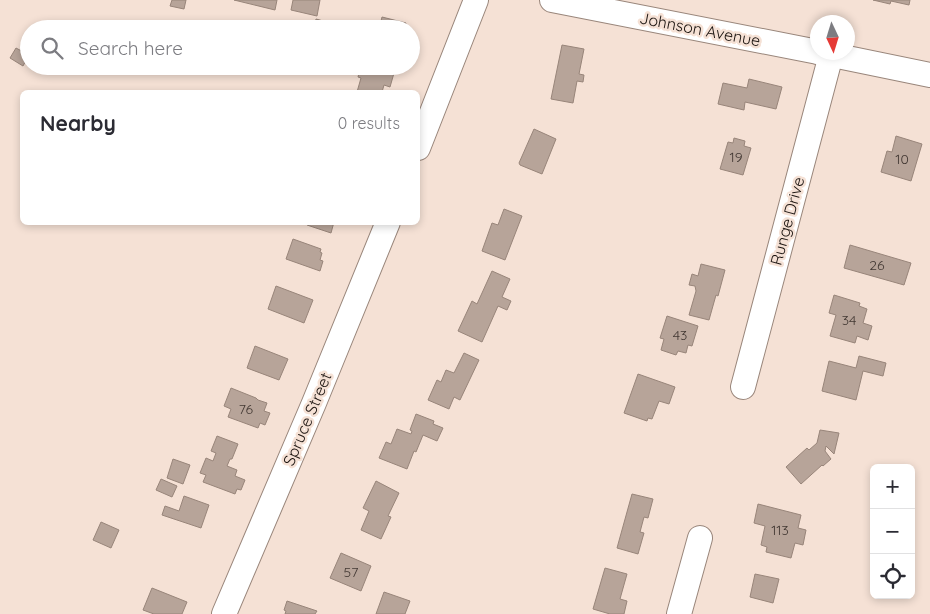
<!DOCTYPE html>
<meta charset="utf-8">
<style>
:root{--surface:#fff;--page:#f7f7f7;--text:#2b2b33;--muted:#7c7c81;--line:#e1e1e2}
body{margin:0;font-family:Quicksand,sans-serif;background:var(--page);color:var(--text)}
.controls{position:absolute;right:15px;bottom:15px;display:grid;overflow:hidden;border-radius:8px;box-shadow:0 2px 8px #0003}
.controls button{width:45px;height:45px;display:grid;place-items:center;padding:0;border:0;border-bottom:1px solid var(--line);background:var(--surface);color:var(--text);font:25px sans-serif}
.compass{position:absolute;left:810px;top:15px;width:45px;height:45px;border-radius:50%;background:var(--surface);box-shadow:0 2px 8px #0003;rotate:176deg}
.list{margin:0;padding:0;list-style:none}
h2{display:flex;justify-content:space-between;align-items:center;height:65px;margin:0;padding:0 20px;font-size:21px}
h2 small{font-size:16px;font-weight:400;color:var(--muted)}
.icon{flex:none;width:28px;height:28px;fill:none;stroke:currentColor;stroke-width:2;stroke-linecap:round;stroke-linejoin:round}
.map{position:relative;flex:none;width:930px;height:614px;overflow:hidden}
.search{position:absolute;background:var(--surface);box-shadow:0 2px 8px #0003;left:20px;top:20px;width:400px;height:55px;display:flex;align-items:center;gap:12px;box-sizing:border-box;padding:0 18px;border-radius:28px;color:var(--muted);font-size:19px}
.panel{position:absolute;background:var(--surface);box-shadow:0 2px 8px #0003;left:20px;top:90px;width:400px;height:135px;border-radius:8px}
.map>svg:first-child{display:block}
</style>
<div class="map">
<svg width="930" height="614" viewBox="0 0 930 614">
<rect width="100%" height="100%" fill="#f5e1d5"/>
<g fill="#b7a499" stroke="#98857a">
<path d="M172,0H186L184,9L170,6Z"/>
<path d="M234,0H277L275,10Z"/>
<path d="M293,0H320L317,16L291,10Z"/>
<path d="M873,0H910L909,5L891,1L890,4Z"/>
<path d="M382,17L406,23L404,29H379Z"/>
<path d="M316,19L327,22L325,29H314Z"/>
<path d="M562,45L584,49L579,74L584,75L583,82L577,81L573,103L551,99Z"/>
<path d="M16,48L29,55L23,66L10,58Z"/>
<path d="M361,66H390L388,72L394,73L390,87L384,85L382,92H357L361,78L358,77Z"/>
<path d="M749,79L782,87L776,109L745,102L744,110L718,104L723,83L747,88Z"/>
<path d="M534,129L556,139L542,174L520,165L519,163Z"/>
<path d="M896,136L922,144L911,181L881,172L887,151L892,152Z"/>
<path d="M734,138L745,141L744,146L751,148L743,175L720,169L728,142L733,143Z"/>
<path d="M504,209L522,216L505,260L482,251L492,223L498,225Z"/>
<path d="M308,222H334L331,233L307,225Z"/>
<path d="M293,239L321,249L320,252L322,253L320,260L323,261L320,271L286,259Z"/>
<path d="M850,245L911,263L904,285L844,268Z"/>
<path d="M701,264L725,270L718,296L716,295L709,320L689,315L696,291L695,286L689,285L692,274L698,276Z"/>
<path d="M492,271L510,279L502,297L511,301L507,310L498,306L482,342L458,331L472,301L477,304Z"/>
<path d="M276,286L313,300L304,323L268,309Z"/>
<path d="M834,295L860,303L859,306L867,309L863,323L872,326L868,340L857,336L855,343L830,336L836,315L829,313Z"/>
<path d="M667,316L698,326L692,346L688,345L686,353L678,351L676,355L661,350L664,339L660,338Z"/>
<path d="M255,346L288,359L279,380L247,368Z"/>
<path d="M464,353L479,360L460,400L454,397L449,409L428,400L437,380L441,382L446,370L454,373Z"/>
<path d="M859,356L886,363L883,376L863,371L856,400L822,391L829,361L856,368Z"/>
<path d="M638,374L675,387L669,404L659,401L652,419L648,418L647,421L624,413Z"/>
<path d="M231,388L256,398L258,400L267,403L264,411L270,413L265,425L260,423L258,428L228,417L231,409L224,406Z"/>
<path d="M416,414L434,421L433,424L443,428L437,441L423,435L416,452L414,451L407,469L379,458L386,442L391,444L397,429L411,434L412,431L410,430Z"/>
<path d="M820,430L839,433L834,454L826,446L825,451L831,459L823,466L822,465L801,484L786,467L807,448L809,450L817,443Z"/>
<path d="M217,436L238,444L232,459H230L227,466L237,470L235,476L245,480L241,490L237,489L235,494L203,482L206,475L200,473L206,458L213,461L216,453L211,451Z"/>
<path d="M173,459L190,465L183,484L167,478Z"/>
<path d="M161,479L177,486L172,497L156,490Z"/>
<path d="M376,481L399,493L388,516L391,517L381,539L361,530L369,511L363,508Z"/>
<path d="M632,494L653,499L648,518L644,517L640,532L644,533L638,554L617,548Z"/>
<path d="M184,496L209,505L201,528L162,515L165,506L179,511Z"/>
<path d="M758,504L801,515L798,528L806,530L803,545L795,543L791,558L766,552L767,547L761,545L765,526L754,523Z"/>
<path d="M101,522L119,530L111,548L93,540Z"/>
<path d="M341,553L371,566L361,591L330,578Z"/>
<path d="M605,568L627,574L620,599L627,601L624,614H610L593,609Z"/>
<path d="M755,574L779,579L773,603L750,597Z"/>
<path d="M152,588L187,602L182,614H154L143,610Z"/>
<path d="M384,592L410,601L405,614H376Z"/>
<path d="M287,601L317,611L315,614H285L286,611L284,610Z"/>
</g>
<g fill="none" stroke-linecap="round" stroke-linejoin="round">
<g stroke="#99867b" stroke-width="26">
<g id="minor">
<path d="M552,0L818,52"/>
<path d="M818,52L930,75"/>
<path d="M418,148L476,0"/>
<path d="M743,387L831,55"/>
<path d="M224,614L314,403L388,222"/>
<path d="M679,614L700,538"/>
</g>
</g>
<use href="#minor" stroke="#fff" stroke-width="24"/>
</g>
<g text-anchor="middle" stroke-width="5" stroke-linejoin="round" paint-order="stroke">
<g font-size="14" fill="#413732">
<text x="736" y="162">19</text>
<text x="902" y="164">10</text>
<text x="877" y="270">26</text>
<text x="849" y="325">34</text>
<text x="680" y="340">43</text>
<text x="246" y="414">76</text>
<text x="780" y="535">113</text>
<text x="351" y="577">57</text>
</g>
<g font-size="16" fill="#1a130f" stroke="#f5e1d5">
<text transform="translate(700 29) rotate(11)" y="6">Johnson Avenue</text>
<text transform="translate(787 221) rotate(-75)" y="6">Runge Drive</text>
<text transform="translate(307 419) rotate(-67)" y="6">Spruce Street</text>
</g>
</g>
</svg>
<div class="controls">
<button>+</button>
<button>−</button>
<button><svg class="icon" aria-label="locate" viewBox="0 0 24 24"><circle cx="12" cy="12" r="6"/><path d="M12 2v4M12 18v4M2 12h4M18 12h4"/></svg></button>
</div>
<svg class="compass" viewBox="-18 -18 36 36"><path d="M0-13l5 13h-10z" fill="#e53935"/><path d="M0 13l5-13h-10z" fill="#7c7c81"/></svg>
<div class="search"><svg class="icon" aria-label="search" viewBox="0 0 24 24"><circle cx="10" cy="10" r="6"/><path d="M15 15l6 6"/></svg>Search here</div>
<section class="panel">
<h2>Nearby<small>0 results</small></h2>
<ul class="list">
</ul>
</section>
</div>
